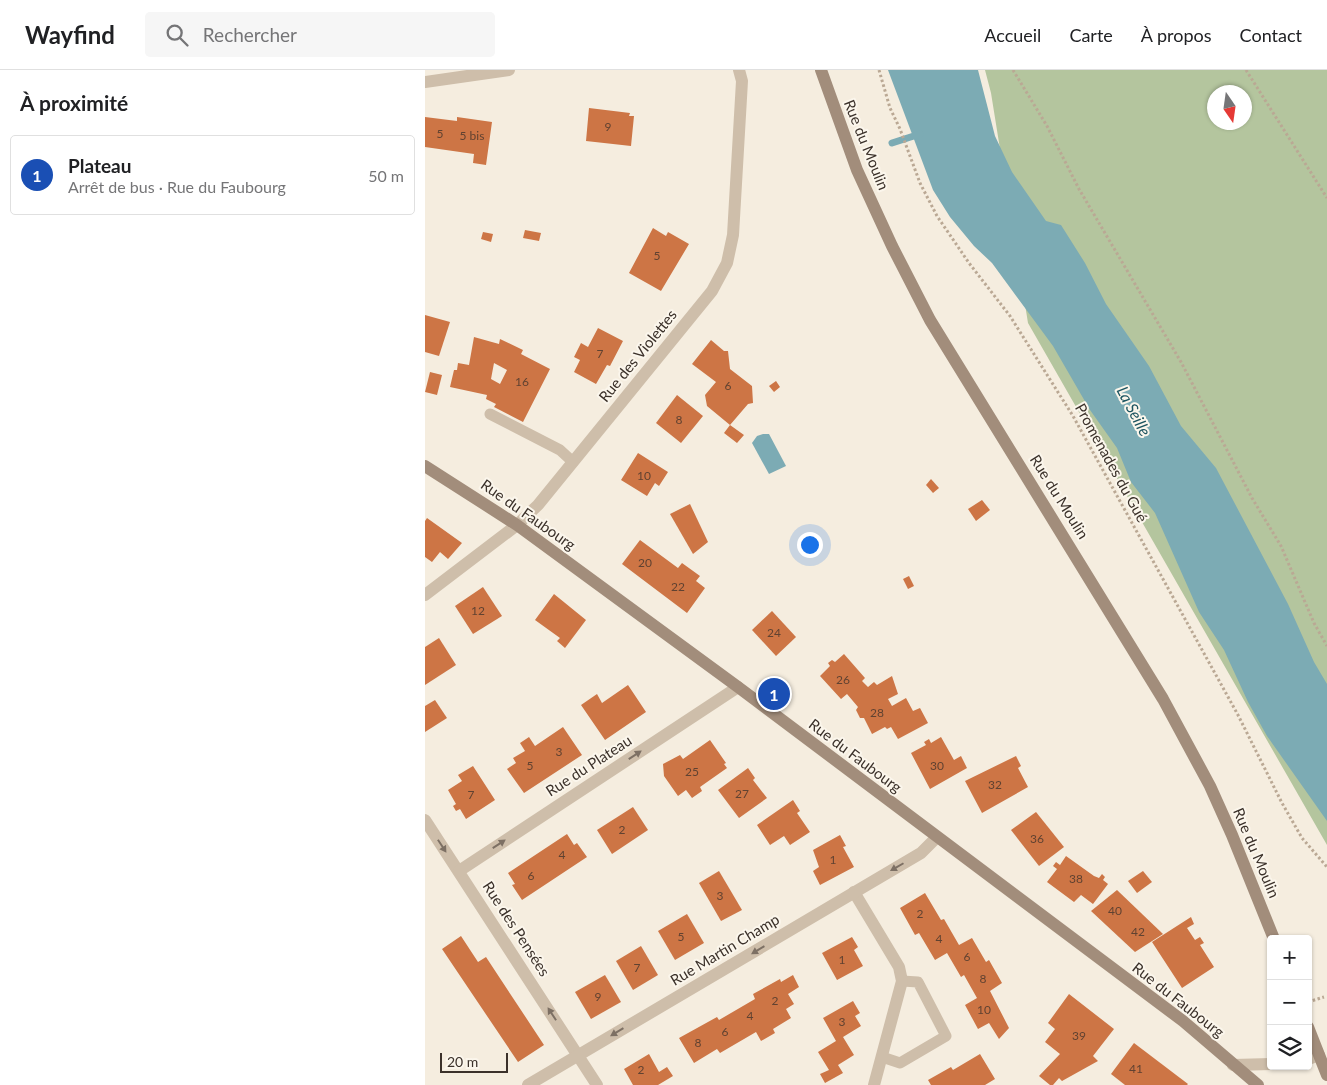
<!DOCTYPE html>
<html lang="fr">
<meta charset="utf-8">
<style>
:root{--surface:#fff;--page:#f6f6f6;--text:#202124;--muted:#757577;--line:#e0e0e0;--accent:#7c3aed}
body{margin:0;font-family:Lato,sans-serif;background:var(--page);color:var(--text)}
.controls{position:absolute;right:15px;bottom:15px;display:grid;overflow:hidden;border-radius:5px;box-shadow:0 1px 4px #0004}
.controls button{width:45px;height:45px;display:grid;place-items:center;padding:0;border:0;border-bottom:1px solid var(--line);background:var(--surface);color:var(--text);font:25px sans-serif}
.compass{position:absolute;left:782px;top:15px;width:45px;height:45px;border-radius:50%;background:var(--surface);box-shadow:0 1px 4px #0004;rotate:167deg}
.scale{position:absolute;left:15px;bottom:12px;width:68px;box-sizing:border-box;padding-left:5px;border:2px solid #3b312a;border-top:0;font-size:14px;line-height:18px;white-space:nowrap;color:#3b312a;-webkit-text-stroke:4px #fbf6ec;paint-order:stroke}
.you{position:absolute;left:384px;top:474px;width:18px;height:18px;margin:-12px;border:4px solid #fff;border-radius:50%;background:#1a73e8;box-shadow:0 0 0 8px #1a73e833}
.badge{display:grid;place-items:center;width:32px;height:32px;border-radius:50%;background:var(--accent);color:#fff;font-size:16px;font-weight:700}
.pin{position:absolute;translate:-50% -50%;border:2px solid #fff;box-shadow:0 1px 5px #0006}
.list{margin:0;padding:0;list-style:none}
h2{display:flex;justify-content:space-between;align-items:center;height:65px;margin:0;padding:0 20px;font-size:21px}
h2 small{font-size:16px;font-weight:400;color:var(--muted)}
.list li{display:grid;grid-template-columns:32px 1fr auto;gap:15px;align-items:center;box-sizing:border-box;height:80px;margin:0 10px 10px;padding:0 10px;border:1px solid var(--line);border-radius:5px}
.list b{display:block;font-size:19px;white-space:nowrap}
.list p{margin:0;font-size:16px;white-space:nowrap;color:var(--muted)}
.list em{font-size:16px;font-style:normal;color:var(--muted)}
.icon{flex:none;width:28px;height:28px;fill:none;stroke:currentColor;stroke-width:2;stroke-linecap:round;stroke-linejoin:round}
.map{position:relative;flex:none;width:902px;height:1015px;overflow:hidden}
header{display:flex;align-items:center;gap:30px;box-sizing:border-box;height:70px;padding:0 25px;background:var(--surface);border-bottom:1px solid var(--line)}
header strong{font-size:24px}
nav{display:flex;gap:28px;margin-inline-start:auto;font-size:18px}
.search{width:350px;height:45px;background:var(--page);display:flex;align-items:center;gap:12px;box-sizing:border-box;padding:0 18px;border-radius:5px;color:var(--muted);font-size:19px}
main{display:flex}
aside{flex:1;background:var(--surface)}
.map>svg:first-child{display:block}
</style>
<header>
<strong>Wayfind</strong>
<div class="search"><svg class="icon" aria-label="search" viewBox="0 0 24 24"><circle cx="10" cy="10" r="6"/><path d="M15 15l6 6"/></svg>Rechercher</div>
<nav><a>Accueil</a><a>Carte</a><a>À propos</a><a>Contact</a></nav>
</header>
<main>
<aside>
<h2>À proximité<small></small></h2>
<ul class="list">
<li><span class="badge" style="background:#1a4fb4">1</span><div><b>Plateau</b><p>Arrêt de bus · Rue du Faubourg</p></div><em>50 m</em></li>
</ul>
</aside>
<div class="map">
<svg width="902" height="1015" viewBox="0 0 902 1015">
<rect width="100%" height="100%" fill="#f5eddf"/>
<path fill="#b4c59e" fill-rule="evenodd" d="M560,0H902V775L603,253L566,23ZM789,22H819V52H789Z"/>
<g fill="#7cabb4">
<path d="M463,0H553L570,66L587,102L621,151L636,155L660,193L681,234L724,296L756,356L791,398L863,534L889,592L902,614V751L842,666L823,632L799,580L774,542L730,443L706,412L692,378L665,340L628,276L567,193L549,176L525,147L508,120Z"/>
<path d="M338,364H344L361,396L344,404L327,373L332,366Z"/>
</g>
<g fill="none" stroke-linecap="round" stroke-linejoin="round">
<path stroke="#7cabb4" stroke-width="7" d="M467,73L495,64"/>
</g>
<g fill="#cd7545" fill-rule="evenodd">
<path d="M164,38L205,43L204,46H209L206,76L161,71Z"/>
<path d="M0,47L32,51V47L67,52L61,95L48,93L49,84L0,77Z"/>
<path d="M228,158L241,166L243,162L264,174L236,221L204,203Z"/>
<path d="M100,160L116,163L114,171L98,168Z"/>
<path d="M58,162L68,164L66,172L56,169Z"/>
<path d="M0,245L25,252L14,286L0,282Z"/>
<path d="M173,258L198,271L185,296L182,295L171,314L149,302L155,290L149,287L156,273L163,277Z"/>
<path d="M49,267L74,274L75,269L98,280L96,284L125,299L98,352L69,337L71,334L61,329L62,325L25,317L29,300H32L33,293L44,295ZM69,293L82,300L75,314L66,309Z"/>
<path d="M286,270L299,281H303L305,299L327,316L328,333L323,334L305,355L319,365L312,373L299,363L305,355L282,336L280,325L291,312L267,294Z"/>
<path d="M5,302L17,305L12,325L0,322Z"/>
<path d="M351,311L355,317L349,322L344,316Z"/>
<path d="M252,325L278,346L256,373L231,353Z"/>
<path d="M213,383L243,402L234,416L230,413L222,426L196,410Z"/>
<path d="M506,409L514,418L508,423L501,415Z"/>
<path d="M557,430L565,440L551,451L543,439Z"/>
<path d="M265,434L283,472L268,484L245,444Z"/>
<path d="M2,448L37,473L23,489L15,482L7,492L0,487V451Z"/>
<path d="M215,470L253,498L257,493L275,506L271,511L280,518L262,543L197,494Z"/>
<path d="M484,506L489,516L483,519L478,509Z"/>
<path d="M58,517L77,546L48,564L30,536Z"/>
<path d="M129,524L161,550L140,578L132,571L135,568L110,550Z"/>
<path d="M347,541L371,567L351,586L327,560Z"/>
<path d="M14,568L31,595L0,615V577Z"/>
<path d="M419,584L440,608L437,611L443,617L449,612L452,615L467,606L473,624L463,629L467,636L481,628L488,641L495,638L503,653L473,669L466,657L462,659L460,657L447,664L439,648H435L431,640L433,637L422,624L416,629L395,606L405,596L403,593L407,590L410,592Z"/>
<path d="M203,615L221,642L180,670L156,635L172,624L177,633Z"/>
<path d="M10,630L22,648L0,662V636Z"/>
<path d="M138,657L157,685L99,723L82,699L91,693L88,688L100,681L95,673L104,667L110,676Z"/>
<path d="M516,667L529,690L536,686L542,698L505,719L486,683L501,675L499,672L504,669L506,673Z"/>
<path d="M285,670L301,693L299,694L302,698L275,717L277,721L267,728L261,720L253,726L239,706L238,694L255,685L258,689Z"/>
<path d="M591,686L596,696L593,698L603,717L557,743L540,711Z"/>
<path d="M48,696L70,730L41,749L35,739L31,741L28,736L31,734L23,720L37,711L33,705Z"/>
<path d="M323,698L330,708L328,710L342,728L314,748L293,720Z"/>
<path d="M368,730L375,741L372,743L385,762L365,775L359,766L345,775L332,755Z"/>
<path d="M208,737L223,760L187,784L172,760Z"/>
<path d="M611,742L639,777L614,796L586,760Z"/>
<path d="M142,764L149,775L152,773L162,787L97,830L87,815L90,814L83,803Z"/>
<path d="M415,765L421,776L418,777L429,797L395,815L388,801L394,797L388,780Z"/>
<path d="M641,786L669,806L674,808L677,804L680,807L678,810L683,814L668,834L656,825L649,832L622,812L632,799L628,796L631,792L635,795Z"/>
<path d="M294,801L317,840L296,851L274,813Z"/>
<path d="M718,801L727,812L712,823L703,811Z"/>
<path d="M692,820L738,864L710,882L666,841Z"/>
<path d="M500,823L516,850L519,849L534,875L547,868L561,892L564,890L577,913L565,921L584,958L574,969L564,953L553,959L540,935L552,928L539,905L536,907L522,883L510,890L494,863L490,865L475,838Z"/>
<path d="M262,844L279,873L250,890L233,861Z"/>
<path d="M766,847L769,854L762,858L770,870L775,867L779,873L775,875L789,897L757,918L727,872Z"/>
<path d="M36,866L53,892L61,887L119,975L93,992L17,879Z"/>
<path d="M427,867L433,877L429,880L438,896L412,910L397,883Z"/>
<path d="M216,876L233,905L208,920L191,891Z"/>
<path d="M180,905L196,932L166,949L150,922Z"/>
<path d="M368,905L374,917L363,924L369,934L361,939L366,948L348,959L350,963L336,971L331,962L295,983L292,979L269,993L254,968L292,947L294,950L330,929L328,924L355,909L356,912Z"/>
<path d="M644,924L689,959L668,986L673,991L637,1011L634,1008L628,1015H625L614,1006L635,984L620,972L630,959L623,953Z"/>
<path d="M428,931L435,943L430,946L436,956L418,967L429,985L413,995L418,1003L400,1013L395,1004L404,1000L393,982L411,971L398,948Z"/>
<path d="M709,973L763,1014L762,1015H700L686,1004Z"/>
<path d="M224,984L234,1002L242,997L248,1006L233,1015H208L199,999Z"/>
<path d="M555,984L570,1009L560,1015H506L503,1010L526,997L528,1000Z"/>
</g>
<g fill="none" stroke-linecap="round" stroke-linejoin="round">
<g stroke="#baa894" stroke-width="3" stroke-dasharray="2.5 2.5" stroke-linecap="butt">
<path d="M454,0L465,38L475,59L495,113L512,146L544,193L585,246L648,346L813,645L857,733L877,768L902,797"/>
<path d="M588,0L622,56L654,119L756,292L827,428L856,476L889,553L902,576"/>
<path d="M821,0L902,128"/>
<path d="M883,932L899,927"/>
</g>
<g stroke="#cebeaa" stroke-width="11">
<path d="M65,344L135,380L148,392"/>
<path d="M457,987L475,993L521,966L493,912L477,911"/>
</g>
<g stroke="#cebeaa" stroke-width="12">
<path d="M0,12L84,0"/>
<path d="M0,525L92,455L113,435L287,221L302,193L308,165L317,11L314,0"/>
<path d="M0,750L172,1015"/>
<path d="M34,801L313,617"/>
<path d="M429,822L474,897L477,911L449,1015"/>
<path d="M103,1015L496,783L511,768"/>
</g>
<g stroke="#cebeaa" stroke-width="12">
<path d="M883,989L894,985"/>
<path d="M808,995L846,994"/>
</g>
<g stroke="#a28d7b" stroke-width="12">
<path d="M396,0L432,100L467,176L505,250L738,629L785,716L807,765L849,869"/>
<path d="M0,396L92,455L313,617L758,951L833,1015"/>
<path d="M883,957L902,1005"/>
</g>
</g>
<defs><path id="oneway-solid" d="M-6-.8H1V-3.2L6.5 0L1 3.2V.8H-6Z" transform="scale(1.25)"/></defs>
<g fill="#7d7064">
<use href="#oneway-solid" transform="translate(210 685) rotate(-33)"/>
<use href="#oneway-solid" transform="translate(74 774) rotate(-33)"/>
<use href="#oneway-solid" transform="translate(17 776) rotate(57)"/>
<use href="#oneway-solid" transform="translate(472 797) rotate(150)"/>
<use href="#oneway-solid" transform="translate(333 880) rotate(149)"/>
<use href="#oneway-solid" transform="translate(127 944) rotate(-123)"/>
<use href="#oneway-solid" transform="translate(192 962) rotate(149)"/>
</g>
<g text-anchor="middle" stroke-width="4" stroke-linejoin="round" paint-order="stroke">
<g font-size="12" fill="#604231">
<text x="183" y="61">9</text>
<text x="15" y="68">5</text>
<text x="47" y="70">5 bis</text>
<text x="232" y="190">5</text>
<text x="175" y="288">7</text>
<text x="97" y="316">16</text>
<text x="303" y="320">6</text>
<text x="254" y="354">8</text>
<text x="219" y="410">10</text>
<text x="220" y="497">20</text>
<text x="253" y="521">22</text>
<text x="53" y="545">12</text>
<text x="349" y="567">24</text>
<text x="418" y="614">26</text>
<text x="452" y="647">28</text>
<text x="134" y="686">3</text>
<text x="105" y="700">5</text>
<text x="512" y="700">30</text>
<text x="267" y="706">25</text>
<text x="570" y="719">32</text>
<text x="317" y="728">27</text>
<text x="46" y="729">7</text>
<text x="197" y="764">2</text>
<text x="612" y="773">36</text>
<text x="137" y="789">4</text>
<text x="408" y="794">1</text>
<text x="106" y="810">6</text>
<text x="651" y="813">38</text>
<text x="295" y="830">3</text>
<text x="690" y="845">40</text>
<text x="495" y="848">2</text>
<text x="713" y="866">42</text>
<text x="256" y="871">5</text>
<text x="514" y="873">4</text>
<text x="542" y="891">6</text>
<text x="417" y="894">1</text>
<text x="212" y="902">7</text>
<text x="558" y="913">8</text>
<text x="173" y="931">9</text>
<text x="350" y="935">2</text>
<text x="559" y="944">10</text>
<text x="325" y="950">4</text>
<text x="417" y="956">3</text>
<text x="300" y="966">6</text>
<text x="654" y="970">39</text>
<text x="273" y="977">8</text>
<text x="711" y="1003">41</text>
<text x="216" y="1004">2</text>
</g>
<g font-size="15" fill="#3b312a" stroke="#fbf6ec">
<text transform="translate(441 75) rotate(68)" y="5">Rue du Moulin</text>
<text transform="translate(213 286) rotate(-51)" y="5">Rue des Violettes</text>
<text transform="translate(686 393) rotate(61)" y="5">Promenades du Gué</text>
<text transform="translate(634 427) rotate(58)" y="5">Rue du Moulin</text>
<text transform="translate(103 445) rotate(35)" y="5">Rue du Faubourg</text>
<text transform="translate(430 686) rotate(37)" y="5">Rue du Faubourg</text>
<text transform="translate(164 696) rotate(-33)" y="5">Rue du Plateau</text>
<text transform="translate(831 783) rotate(67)" y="5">Rue du Moulin</text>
<text transform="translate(91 859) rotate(57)" y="5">Rue des Pensées</text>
<text transform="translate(300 880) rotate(-31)" y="5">Rue Martin Champ</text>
<text transform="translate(753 930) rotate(38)" y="5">Rue du Faubourg</text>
</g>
<g font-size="16" font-style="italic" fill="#1c5460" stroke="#fbf6ec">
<text transform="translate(709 341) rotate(62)" y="6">La Seille</text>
</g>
</g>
</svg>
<div class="controls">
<button>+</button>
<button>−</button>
<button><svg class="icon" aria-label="layers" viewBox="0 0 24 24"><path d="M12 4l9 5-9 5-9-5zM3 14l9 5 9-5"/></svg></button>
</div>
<svg class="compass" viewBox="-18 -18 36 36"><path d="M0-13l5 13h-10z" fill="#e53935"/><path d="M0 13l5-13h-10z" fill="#757577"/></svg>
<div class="scale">20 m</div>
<div class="you"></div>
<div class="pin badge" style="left:349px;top:624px;background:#1a4fb4">1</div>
</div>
</main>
